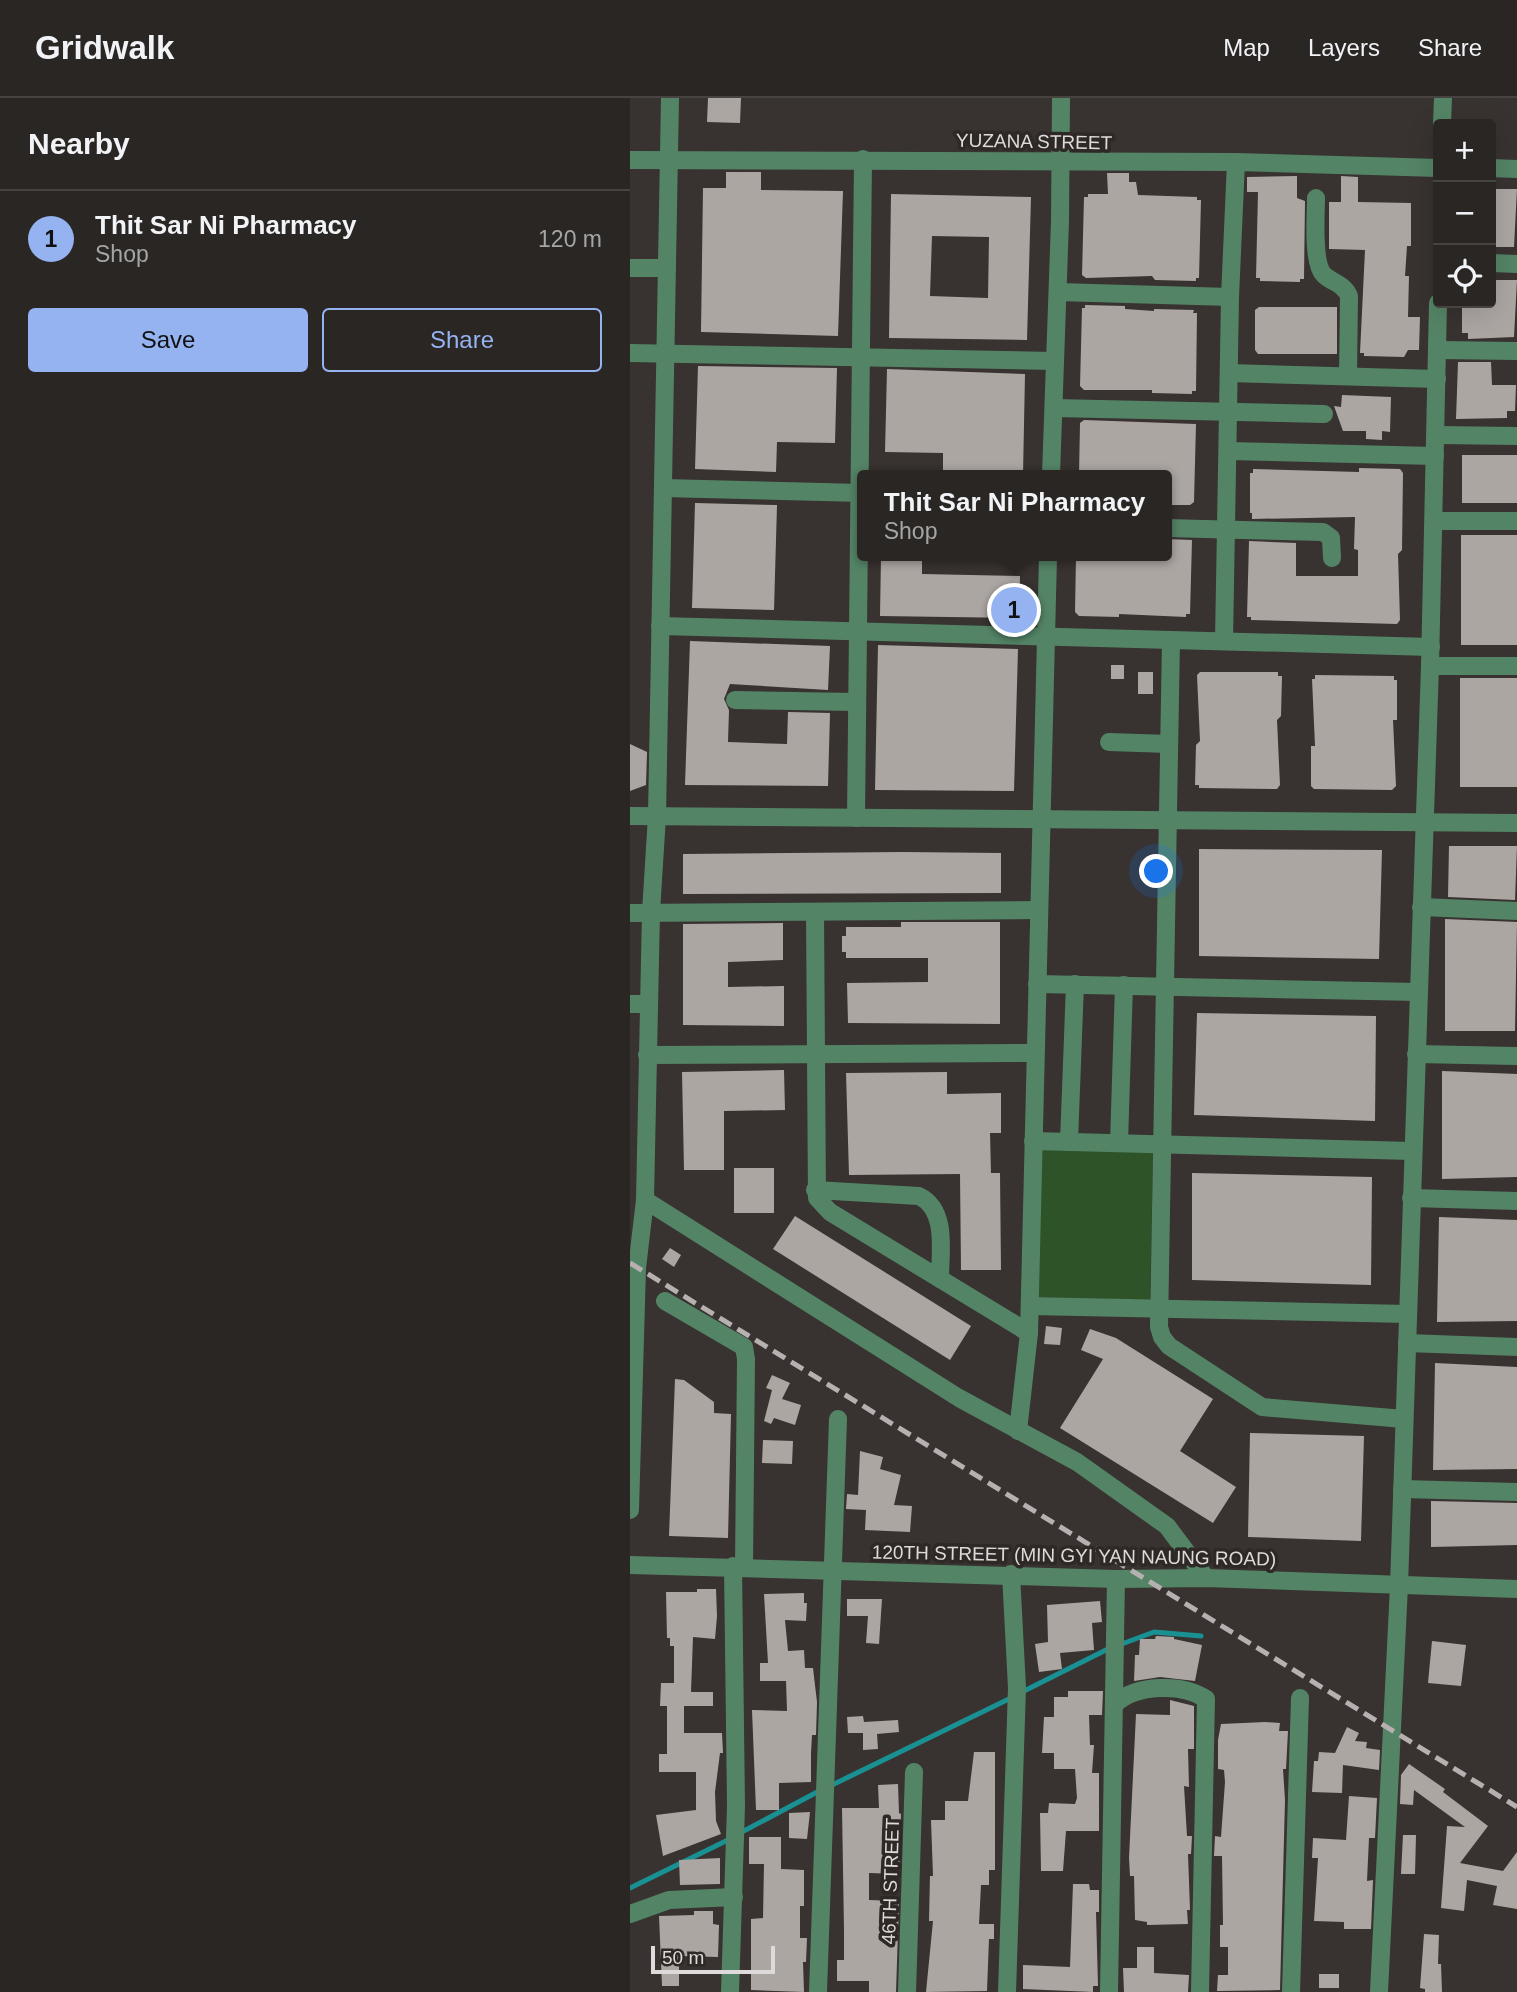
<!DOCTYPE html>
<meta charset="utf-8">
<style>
:root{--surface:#2a2624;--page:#363231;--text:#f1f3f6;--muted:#a5a5a6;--line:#464341;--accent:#95b2f1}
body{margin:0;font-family:Helvetica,sans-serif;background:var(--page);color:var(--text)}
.controls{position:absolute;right:21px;top:21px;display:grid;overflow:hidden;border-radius:7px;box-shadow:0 7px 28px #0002}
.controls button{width:63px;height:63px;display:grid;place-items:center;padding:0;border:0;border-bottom:2px solid var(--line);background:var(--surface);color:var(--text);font:35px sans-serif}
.scale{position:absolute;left:21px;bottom:18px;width:124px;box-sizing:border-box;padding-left:7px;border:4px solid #dedad9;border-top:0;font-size:19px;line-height:24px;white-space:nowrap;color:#dedad9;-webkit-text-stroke:5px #2e2926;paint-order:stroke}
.you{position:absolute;left:527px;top:774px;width:24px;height:24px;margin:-18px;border:5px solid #fff;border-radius:50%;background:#1a73e8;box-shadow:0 0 0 10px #1a73e833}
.badge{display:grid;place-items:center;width:46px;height:46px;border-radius:50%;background:var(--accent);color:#111;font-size:23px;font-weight:700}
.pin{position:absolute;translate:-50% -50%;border:4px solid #fff;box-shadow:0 2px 7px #0006}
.popup{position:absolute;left:227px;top:372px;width:315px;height:91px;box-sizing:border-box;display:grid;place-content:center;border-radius:7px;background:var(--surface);filter:drop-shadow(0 2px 5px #0005);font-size:23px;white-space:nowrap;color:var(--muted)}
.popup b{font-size:26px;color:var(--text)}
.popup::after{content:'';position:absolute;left:50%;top:100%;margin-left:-14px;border:14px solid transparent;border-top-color:var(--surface)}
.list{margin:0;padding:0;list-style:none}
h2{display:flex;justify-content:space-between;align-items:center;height:91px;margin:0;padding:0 28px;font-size:30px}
h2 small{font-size:23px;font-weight:400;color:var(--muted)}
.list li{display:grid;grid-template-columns:46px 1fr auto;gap:21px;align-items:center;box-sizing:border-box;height:98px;padding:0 28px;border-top:2px solid var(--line)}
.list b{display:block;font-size:26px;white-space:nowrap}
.list p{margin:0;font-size:23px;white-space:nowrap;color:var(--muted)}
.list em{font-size:23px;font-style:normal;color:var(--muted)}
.actions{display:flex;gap:14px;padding:21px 28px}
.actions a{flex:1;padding:16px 0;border:2px solid var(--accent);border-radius:7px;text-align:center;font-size:24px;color:var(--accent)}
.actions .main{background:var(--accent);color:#111}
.icon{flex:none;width:38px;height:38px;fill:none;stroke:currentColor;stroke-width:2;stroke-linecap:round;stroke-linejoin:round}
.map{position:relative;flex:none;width:887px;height:1894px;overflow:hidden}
header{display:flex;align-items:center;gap:42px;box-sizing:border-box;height:98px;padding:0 35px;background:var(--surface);border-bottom:2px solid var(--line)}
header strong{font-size:33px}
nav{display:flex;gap:38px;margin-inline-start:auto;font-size:24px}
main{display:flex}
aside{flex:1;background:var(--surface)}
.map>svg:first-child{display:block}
</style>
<header>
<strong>Gridwalk</strong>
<nav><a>Map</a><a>Layers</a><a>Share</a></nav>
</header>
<main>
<aside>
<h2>Nearby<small></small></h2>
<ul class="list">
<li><span class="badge">1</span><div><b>Thit Sar Ni Pharmacy</b><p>Shop</p></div><em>120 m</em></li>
</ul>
<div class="actions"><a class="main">Save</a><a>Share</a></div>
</aside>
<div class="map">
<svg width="887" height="1894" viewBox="0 0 887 1894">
<rect width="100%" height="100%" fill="#383230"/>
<path fill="#2e5328" d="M409,1051L523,1054L520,1202L406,1199Z"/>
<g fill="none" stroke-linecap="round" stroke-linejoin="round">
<g stroke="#199193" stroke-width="5">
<path d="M489,1547L524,1534L571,1538"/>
<path d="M392,1594L480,1550"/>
<path d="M200,1688L383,1599"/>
<path d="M110,1735L191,1692"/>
<path d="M0,1790L102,1740"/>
</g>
</g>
<g fill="#aca6a3" fill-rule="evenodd">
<path d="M78,0H111L110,25L77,24Z"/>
<path d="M96,74H131V92L213,93L208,238L71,234L73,90H96Z"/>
<path d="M477,75H499V84H506L508,97L567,99V102H571L569,180H566V183L525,182L522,178L456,180L452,177L454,99H458V96H478Z"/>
<path d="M667,78V100L675,103L674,181H670V184L630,183V180H626L628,94H617V79Z"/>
<path d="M711,78L728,79V104L781,105V148H777L775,178H779L778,219H790L789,252H778L774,259L734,258V255H730L735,152L699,151V104H711Z"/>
<path d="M861,91H887L884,149H861Z"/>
<path d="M261,96L401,99L397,242L259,240ZM302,138L359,139L358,200L300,198Z"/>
<path d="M861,182H887L884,239L838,241V235H832V208H838V205H861Z"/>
<path d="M455,207L495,208V211L524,213V211L564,212L563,215H567L566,293H562V296L522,295V292H454L450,288L452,210H455Z"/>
<path d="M629,209H707V256H628L625,252V212Z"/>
<path d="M828,264H861L862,287H886L885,313H877V320L826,321Z"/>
<path d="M68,268L207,270L205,345L147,344L146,374L65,371Z"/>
<path d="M257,271L395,276L393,377H313V355L255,354Z"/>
<path d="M712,297L761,299L760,334L752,333V342L736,341V333H713L704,308L711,309Z"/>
<path d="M454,322L566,326L564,404L560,407H536V377H449L450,325Z"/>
<rect x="832" y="357" width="55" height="48"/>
<path d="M729,370L770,371L773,375L772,452L768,456L770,522L767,526L621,522V519H617L619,443L666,445V478H728V452L724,451L725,419L622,421V415H620V375H623V371L729,374Z"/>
<path d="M65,405L147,407L144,512L62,510Z"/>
<rect x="831" y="437" width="56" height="110"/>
<path d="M536,441L562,442L560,516H556V519L489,516V519L449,518L445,514L446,458H536Z"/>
<path d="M251,458H292V476L390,478L389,520L250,518Z"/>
<path d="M60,543L200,548L198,592L100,586L94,601L99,612L98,644L157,646L158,614L200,615L198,688L55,687Z"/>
<path d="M248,547L388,551L384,693L245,692Z"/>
<rect x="481" y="567" width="13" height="14"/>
<rect x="508" y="574" width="15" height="22"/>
<path d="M570,574H648V578H652L651,618L647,622L650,687L647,691L569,690V687H565L566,647L570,643L567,577Z"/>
<path d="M685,577L764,578V582H767V622H763L766,688L762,692L684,691L681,688V648H685L682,581H685Z"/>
<rect x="830" y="580" width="57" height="109"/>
<path d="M0,646L17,654L16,687L0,693Z"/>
<path d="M819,748H887L885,802L818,799Z"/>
<path d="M569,751L752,752L749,861L569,858Z"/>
<path d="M273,754L371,755V795L53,796V756Z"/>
<path d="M815,821L887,824L885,933H815Z"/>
<path d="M271,824H370V926L218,925L217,885L298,884V860H216V854H212V838H216V829H271Z"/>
<path d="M153,825V862L98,864V889L154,888V928L53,927V826Z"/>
<path d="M567,915L746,918L745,1023L564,1017Z"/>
<path d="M154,972L155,1012L94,1013V1072H54L52,974Z"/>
<path d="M812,973L887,976V1079L812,1081Z"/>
<path d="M317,974V996L371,995V1035H360L361,1075H370L371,1172H331L330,1076L219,1077L216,975Z"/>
<rect x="104" y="1070" width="40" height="45"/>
<path d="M562,1075L742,1079L741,1187L562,1182Z"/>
<path d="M165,1118L341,1228L320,1262L143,1151Z"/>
<path d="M809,1119L887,1122V1223L807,1224Z"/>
<path d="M40,1150L51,1157L44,1169L32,1161Z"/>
<path d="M416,1228L432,1230L430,1247L414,1246Z"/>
<path d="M460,1231L486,1240L583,1301L550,1353L606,1389L583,1425L430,1330L473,1261L451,1252Z"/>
<path d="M805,1265L887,1269V1371L803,1372Z"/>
<path d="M142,1277L160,1285L152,1301L171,1307L165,1327L144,1320L141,1326L134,1323L142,1292L136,1290Z"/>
<path d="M45,1281L54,1282L84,1304V1315L101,1316L98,1440L39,1438Z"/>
<path d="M620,1335L734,1338L731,1443L618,1439Z"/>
<path d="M133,1342L163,1343L162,1366L132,1365Z"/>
<path d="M230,1353L253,1359L250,1371L271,1377L264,1407L282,1408L280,1434L235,1432L236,1412L216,1411L217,1396L228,1397Z"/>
<path d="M801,1403L887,1405V1447L801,1449Z"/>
<path d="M67,1491H86L87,1518L85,1541L63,1539L61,1594H83V1608H54V1635H92L93,1655H90L85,1694L86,1723L91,1736L33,1758L26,1717L66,1712V1674H29V1656H37V1608H30L31,1585H44V1548H40V1540H37L36,1494H67Z"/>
<path d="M174,1495V1505H177L176,1523L155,1522L158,1553L174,1552L175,1570H183L187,1604L186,1637H182L181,1655V1684L149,1685V1712H126L122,1612L157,1613L156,1583H130V1565H138L134,1496Z"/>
<path d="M217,1501H252L249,1546L236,1545L238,1518H217Z"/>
<path d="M470,1503L472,1524L462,1525L464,1552L430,1555L432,1571L409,1574L405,1546L418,1544L417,1507Z"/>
<path d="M526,1538L544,1539V1541L572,1547L565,1583L530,1579L504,1583L505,1557H509L510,1541H525Z"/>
<path d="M802,1543L836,1547L831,1588L798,1585Z"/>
<path d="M438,1593H473L472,1617H459L460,1647H464L462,1675H469V1733H436L433,1773H411L410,1715H418L419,1705L445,1706L447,1700L445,1671H424V1655H412L414,1619H424V1599H438Z"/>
<path d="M540,1602L564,1608V1651H558L559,1689L554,1688L557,1738H562L561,1756H558L560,1812H557L558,1826L517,1827V1824L505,1822L504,1778H500L499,1760L506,1616L540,1617Z"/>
<path d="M233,1618L234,1624L268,1622L269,1634L247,1636L248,1651L233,1652V1635H218L217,1619Z"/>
<path d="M635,1624L650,1625L649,1633H658L656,1671H653L655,1702L650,1892L587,1893L588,1877H598V1849H590V1827H593L592,1758H584L585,1738L591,1739L595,1684L594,1672L588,1671V1642L591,1626Z"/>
<path d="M717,1629L729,1635L725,1643L737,1644L736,1650L750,1652L749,1672L713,1667L712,1695L682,1694L684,1663H688L689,1654L705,1655Z"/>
<path d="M344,1654H365V1772H359V1787H351L349,1826H364V1841H359L357,1893L296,1894L303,1823H299L300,1778H303L301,1722H315V1703H338Z"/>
<path d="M779,1666L815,1691L813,1694L858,1728L830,1765L873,1773L887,1754V1811L863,1807L867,1788L837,1782L834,1813L811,1810L817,1728L835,1729L784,1692L783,1707L770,1706L771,1677Z"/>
<path d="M268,1686L269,1715L271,1716L269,1776L239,1775V1802L269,1803L266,1894H239V1883H207V1862H214V1832L212,1710H249L248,1687Z"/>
<path d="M719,1698L747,1700L745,1740H739L737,1783L743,1782L741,1831H714V1824L684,1823L688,1760H682L683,1740L716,1742Z"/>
<path d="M180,1714L177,1741L159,1740V1715Z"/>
<path d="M773,1737H786L785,1776H771Z"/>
<path d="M119,1739H151V1771L174,1772V1808H170V1840H177L176,1864H173L174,1894L121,1892V1821L133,1820L134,1766H119Z"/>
<path d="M90,1760V1786L50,1787L49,1762Z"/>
<path d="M443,1786H459L460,1792H469V1814H466L468,1888H463V1894L393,1891V1867L440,1869Z"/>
<path d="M64,1813H83V1826L89,1827L88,1859L49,1858V1888H32L29,1818L64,1817Z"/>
<path d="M794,1836L809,1837L808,1866H811L812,1894H795V1891L790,1890Z"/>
<path d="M507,1849H524V1875L559,1877L558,1894H494L493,1870H507Z"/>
<rect x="689" y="1876" width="20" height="14"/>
</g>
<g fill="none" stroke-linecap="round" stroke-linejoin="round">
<g stroke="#548466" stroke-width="18">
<path d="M812,26L813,0"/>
<path d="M0,62L606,64L808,70"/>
<path d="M861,70L887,71"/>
<path d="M686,100C686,118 682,165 694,177C703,185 714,186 719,198L718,278"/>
<path d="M861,165L887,166"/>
<path d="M0,170H37"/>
<path d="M428,194L600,199"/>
<path d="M807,252L887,253"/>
<path d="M0,255L425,263"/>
<path d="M599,275L807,281"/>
<path d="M424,310L694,316"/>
<path d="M806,337L887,338"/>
<path d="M598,353L805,358"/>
<path d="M421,377L430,123L431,0"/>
<path d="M33,390L232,395"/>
<path d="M804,423H887"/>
<path d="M536,430L693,434L701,440L702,460"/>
<path d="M30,528L801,549"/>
<path d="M541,542L529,1229L532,1239L539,1248L632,1309L774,1321"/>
<path d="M594,543L600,199L606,64"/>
<path d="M800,568H887"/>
<path d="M105,602L227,604"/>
<path d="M479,644L539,646"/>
<path d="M0,718L887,725"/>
<path d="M226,720L233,61"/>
<path d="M791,809L887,813"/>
<path d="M185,814L187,1100L200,1114L399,1235"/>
<path d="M0,815L408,812"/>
<path d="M407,886L788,894"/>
<path d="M0,906H19"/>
<path d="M786,956L887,958"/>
<path d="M17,957L405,955"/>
<path d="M403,1043L782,1053"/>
<path d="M439,1044L445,886"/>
<path d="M489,1045L494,887"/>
<path d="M185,1092L289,1098C318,1112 310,1154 310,1181"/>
<path d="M781,1100L887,1103"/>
<path d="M15,1102L329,1300L447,1364L537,1428L576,1480"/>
<path d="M35,1203L114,1249L116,1261L114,1469"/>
<path d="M400,1208L778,1216"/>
<path d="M777,1245L887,1249"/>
<path d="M388,1333L399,1235L418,458"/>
<path d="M772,1391L887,1394"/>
<path d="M0,1412L7,1170L15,1102L21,814L27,718L40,0"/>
<path d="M0,1467L486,1481L576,1480L887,1491"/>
<path d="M485,1606C506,1586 553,1585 576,1601L570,1894"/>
<path d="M0,1816L39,1802L104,1799"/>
<path d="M100,1894L106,1708L103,1468"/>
<path d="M188,1894L208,1321"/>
<path d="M277,1894L284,1674"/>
<path d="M377,1894L387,1590L381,1476"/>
<path d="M479,1894L486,1481"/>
<path d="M661,1894L670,1600"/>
<path d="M749,1894L769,1488L800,568L808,205"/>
</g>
<path stroke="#b6b1b0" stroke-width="5" stroke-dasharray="14 7" stroke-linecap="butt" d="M0,1165L887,1709"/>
</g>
<g text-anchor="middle" stroke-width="7" stroke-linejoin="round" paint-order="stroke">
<g font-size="19" fill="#dedad9" stroke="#2e2926">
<text transform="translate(404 43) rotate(1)" y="7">YUZANA STREET</text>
<text transform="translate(444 1457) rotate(1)" y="7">120TH STREET (MIN GYI YAN NAUNG ROAD)</text>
<text transform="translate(260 1783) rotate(-88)" y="7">46TH STREET</text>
</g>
</g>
</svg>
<div class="controls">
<button>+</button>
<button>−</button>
<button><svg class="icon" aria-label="locate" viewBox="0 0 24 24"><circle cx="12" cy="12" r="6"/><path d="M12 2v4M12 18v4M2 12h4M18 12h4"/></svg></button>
</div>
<div class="scale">50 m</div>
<div class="you"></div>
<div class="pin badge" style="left:384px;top:512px">1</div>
<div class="popup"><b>Thit Sar Ni Pharmacy</b>Shop</div>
</div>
</main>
